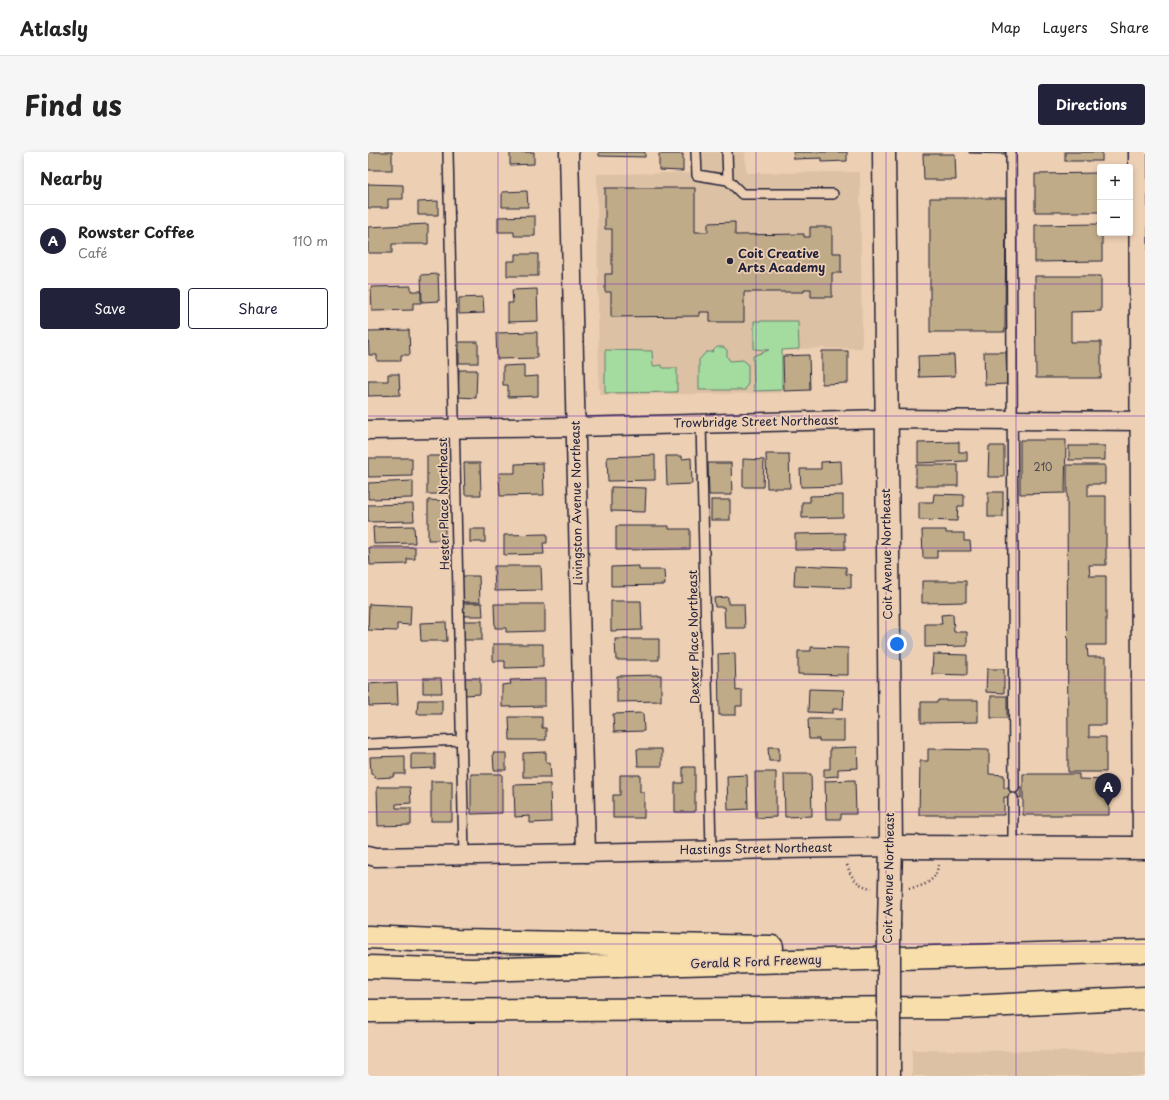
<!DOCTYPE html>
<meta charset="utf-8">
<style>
:root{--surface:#fff;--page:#f6f6f6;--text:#222;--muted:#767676;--line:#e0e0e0;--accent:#22223b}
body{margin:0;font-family:"Playpen Sans",sans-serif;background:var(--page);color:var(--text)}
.controls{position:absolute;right:12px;top:12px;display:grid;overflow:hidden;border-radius:4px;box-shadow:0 2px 6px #0003}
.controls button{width:36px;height:36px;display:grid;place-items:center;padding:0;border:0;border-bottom:1px solid var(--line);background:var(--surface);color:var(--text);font:20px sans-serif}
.you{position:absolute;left:529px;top:492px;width:14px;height:14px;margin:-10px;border:3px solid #fff;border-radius:50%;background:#1a73e8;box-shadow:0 0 0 6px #1a73e833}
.badge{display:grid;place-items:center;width:26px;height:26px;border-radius:50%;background:var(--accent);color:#fff;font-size:13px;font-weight:700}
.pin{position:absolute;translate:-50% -33px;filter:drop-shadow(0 1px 2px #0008)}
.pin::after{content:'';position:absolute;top:21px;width:14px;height:12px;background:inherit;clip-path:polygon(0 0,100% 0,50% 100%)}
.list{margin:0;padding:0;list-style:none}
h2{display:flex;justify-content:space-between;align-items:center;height:52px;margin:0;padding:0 16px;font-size:17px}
h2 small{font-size:13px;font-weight:400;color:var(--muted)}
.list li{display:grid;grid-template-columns:26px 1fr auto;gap:12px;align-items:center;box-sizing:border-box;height:72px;padding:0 16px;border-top:1px solid var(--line)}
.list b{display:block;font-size:15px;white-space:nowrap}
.list p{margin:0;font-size:13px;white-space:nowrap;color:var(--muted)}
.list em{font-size:13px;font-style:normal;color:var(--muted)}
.actions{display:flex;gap:8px;padding:12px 16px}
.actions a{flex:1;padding:9px 0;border:1px solid var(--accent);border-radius:4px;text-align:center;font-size:14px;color:var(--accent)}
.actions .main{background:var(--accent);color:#fff}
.map{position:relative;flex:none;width:777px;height:924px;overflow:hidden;border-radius:4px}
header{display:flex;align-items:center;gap:24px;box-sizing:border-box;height:56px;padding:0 20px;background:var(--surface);border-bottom:1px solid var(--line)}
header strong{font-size:19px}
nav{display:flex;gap:22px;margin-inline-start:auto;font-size:14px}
.intro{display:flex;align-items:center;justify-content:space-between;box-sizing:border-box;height:96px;padding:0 24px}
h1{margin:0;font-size:28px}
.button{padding:10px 18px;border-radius:4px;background:var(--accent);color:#fff;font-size:14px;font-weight:700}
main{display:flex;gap:24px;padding:0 24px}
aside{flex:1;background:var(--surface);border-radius:4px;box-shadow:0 2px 6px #0003}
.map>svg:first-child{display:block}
</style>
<header>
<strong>Atlasly</strong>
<nav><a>Map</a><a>Layers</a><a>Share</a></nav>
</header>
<div class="intro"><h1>Find us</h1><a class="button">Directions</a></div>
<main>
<aside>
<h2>Nearby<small></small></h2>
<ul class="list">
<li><span class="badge">A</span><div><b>Rowster Coffee</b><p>Café</p></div><em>110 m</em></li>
</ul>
<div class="actions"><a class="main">Save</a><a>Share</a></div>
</aside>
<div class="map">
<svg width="777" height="924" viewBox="0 0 777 924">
<rect width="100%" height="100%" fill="#edcfb3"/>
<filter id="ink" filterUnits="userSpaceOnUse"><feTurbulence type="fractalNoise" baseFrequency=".025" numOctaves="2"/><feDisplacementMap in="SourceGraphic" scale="8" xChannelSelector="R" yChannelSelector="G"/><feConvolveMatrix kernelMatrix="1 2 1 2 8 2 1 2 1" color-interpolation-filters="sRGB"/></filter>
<g filter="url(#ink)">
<g fill="#dcc1a4">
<path d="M327,0H377L378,21L492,20L494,196L414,197V241L231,243L229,22L327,21Z"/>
<path d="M544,898L777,900V924H544Z"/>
</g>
<g fill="#a4dca0" stroke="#637f6e">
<path d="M386,169H430L431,197L414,198V238L386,239L385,204L401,198L386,197Z"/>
<path d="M349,195H355L359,198V204L362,209L375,208L380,212V231L377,238H331V208L338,200H344Z"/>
<path d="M237,198L284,199L285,214L293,213L295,216H309V240L237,241Z"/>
</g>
<g fill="#c0ab89" stroke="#22223b">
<rect x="0" y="0" width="24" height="18"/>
<path d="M142,0H166V12L142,13Z"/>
<path d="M231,0H277V5L231,4Z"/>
<path d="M425,0H479V9L454,10V6L426,7Z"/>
<path d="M601,0H637V2L601,1Z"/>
<rect x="697" y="0" width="37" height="9"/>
<path d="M291,2H315V19L291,18Z"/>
<path d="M555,2H587L588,28H556Z"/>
<path d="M731,21L732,60H667V22Z"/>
<path d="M0,32L35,33V47H20V56H0Z"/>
<path d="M237,36H327V80H340V71L367,70V83L436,82V85H442V75H464V101H473V121H464V145H443V137H436V140H376V170H342V160H331V164L243,165V140H237V122H244V77H237Z"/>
<path d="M159,39L160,55H134V40Z"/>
<path d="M562,46H638L637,180H562Z"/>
<path d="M70,49V63H50V50Z"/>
<path d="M167,64V84H146V80H130V65Z"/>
<path d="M60,72V92H24V101H0V75Z"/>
<path d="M732,72V81H734V109L667,110V73Z"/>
<path d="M147,102H170V124H139V109H147Z"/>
<path d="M70,122L71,149L54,150L53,123Z"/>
<path d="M667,124H733V159L703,160V190H733V226H668Z"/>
<path d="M43,134V139H53V151H45V158L4,159L3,135Z"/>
<path d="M169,137L170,169L140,170V151H145L144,138Z"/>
<path d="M115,145L116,161L91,162V146Z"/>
<path d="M41,178L42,203H33V209H9V203H1L0,179Z"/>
<path d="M169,180V206L129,207L128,181Z"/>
<rect x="91" y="190" width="19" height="21"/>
<path d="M454,199H480V231L454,232Z"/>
<path d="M616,200H638L639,232L617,233Z"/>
<path d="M441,203L442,238L416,239L415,204Z"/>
<path d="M586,203L587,224L551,225L550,204Z"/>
<path d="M156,213V225L170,224V244L140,245V233H135V214Z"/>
<path d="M91,218H109L108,246L90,245Z"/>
<path d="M20,222H31L32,243L0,244V229H20Z"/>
<path d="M652,288H698L697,341L652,342Z"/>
<path d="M591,290V300H599V309L550,311V291Z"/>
<path d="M621,294H636V325H620Z"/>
<rect x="701" y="294" width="36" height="14"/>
<path d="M398,302H421L422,336H399Z"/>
<path d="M287,303V328L240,329L239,305Z"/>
<rect x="59" y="304" width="17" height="38"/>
<path d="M298,304H314V307L323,306L324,332L299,333Z"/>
<path d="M0,306H44V324L0,325Z"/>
<path d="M375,307L396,308L395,335H375Z"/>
<path d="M473,309L474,334L433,335L432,317H453V310Z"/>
<path d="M96,311H112L113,343H97Z"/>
<path d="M175,311L176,343L132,344L131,321H147V312Z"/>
<path d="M340,311H363L364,343H341Z"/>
<rect x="548" y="313" width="42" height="21"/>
<path d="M699,313H737V332H720V344H738V413H721L722,424H738V493H719L720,505H738V573H721V585H738V620H700Z"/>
<path d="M45,329V346L0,347V331Z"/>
<path d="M243,335L278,336L277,360L243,359Z"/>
<rect x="620" y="340" width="15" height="25"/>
<path d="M566,342L596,343V354H590L589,369L551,368V350H565Z"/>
<path d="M475,343V365L434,366V350H442V344Z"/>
<path d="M60,348L77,349V388H60Z"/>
<rect x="343" y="348" width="19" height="20"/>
<path d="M45,352L46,369L0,370V353Z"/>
<path d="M46,374L47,391L6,392L5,375Z"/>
<path d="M248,374H301V377H322V397L248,398Z"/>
<rect x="102" y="377" width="15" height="13"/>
<path d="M554,378H578V381H596V389H602L603,399H569V406H555Z"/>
<path d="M477,381V397L427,398V382Z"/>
<path d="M179,382V391H175L176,402L136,403V383Z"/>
<path d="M1,395H47V407H39V412L2,413Z"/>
<path d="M427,413L478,415V422L483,423V436L426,434Z"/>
<path d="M126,414H173L174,438L127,439Z"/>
<path d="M271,414V418H296L297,433L243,434V415Z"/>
<path d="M92,424H111L112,450H93Z"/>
<path d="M554,429H598V450L554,451Z"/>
<path d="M360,445V452H376L377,476H357L356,455H347L346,446Z"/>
<path d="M243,449H273L274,478L243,479Z"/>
<path d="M95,451H114L115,464H96Z"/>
<path d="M1,452L43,454L42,473L29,472V479L0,478Z"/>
<path d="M126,452H177V479L138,480V476H127Z"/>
<path d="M585,462L586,480H599V494L557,495V472H574L573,463Z"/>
<rect x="94" y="469" width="20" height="19"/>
<path d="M78,470L79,489H53L52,471Z"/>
<path d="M247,487H291V508H248Z"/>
<path d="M125,492H175V515L137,516V509H125Z"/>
<path d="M443,495L480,496V523L430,522V499H443Z"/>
<path d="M367,501L368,539L374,538V554H368V563H351L350,502Z"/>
<path d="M565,502L599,503V523L564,522Z"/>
<path d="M619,517H636V541L618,540Z"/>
<path d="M293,523V549L249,550V524Z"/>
<path d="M55,526H73L74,541H55Z"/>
<path d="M97,526H112V542L97,543Z"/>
<path d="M177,527V554L134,555V533L143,532L142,528Z"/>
<path d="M29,530L30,553L1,554L0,532Z"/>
<path d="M441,537L476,538L475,557H465V561L440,560Z"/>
<rect x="623" y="544" width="16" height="22"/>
<path d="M50,548H74V562H49Z"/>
<path d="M570,548H610V570L553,571V550H570Z"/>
<path d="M275,561L276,579L246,580L245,562Z"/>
<path d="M141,565H174V576H178V588H142Z"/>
<path d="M440,567H476V589H451V587H441Z"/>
<path d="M400,595H411V609H401Z"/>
<path d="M489,595L490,616L470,617V624L456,625V617H462V596Z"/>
<path d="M269,597H294V614H270Z"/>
<path d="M560,597L621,598V622L636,623V636H653V646L636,645V663H551L552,609H560Z"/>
<path d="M178,600V611H182L183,625H155V601Z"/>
<path d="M125,601H138V618H126Z"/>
<path d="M43,602H67V616L43,617Z"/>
<path d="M37,604V622H26L25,625L7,626L6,623L3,622L2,605Z"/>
<path d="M315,615H327V660H307V631H315Z"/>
<path d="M387,620H408V665L388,666Z"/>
<path d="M103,622H134V661L103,662Z"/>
<path d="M416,622H443L444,664L417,665Z"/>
<path d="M655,622H711V627L741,628V663H655Z"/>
<path d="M252,623H272V640H276V666H245V643H252Z"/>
<path d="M379,623L380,657L360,658L359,624Z"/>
<path d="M487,628L488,662H473V667H458L457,629Z"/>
<rect x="63" y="629" width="21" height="40"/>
<path d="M182,632L183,670L162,671V664L147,665L146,633Z"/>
<path d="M9,635H42L43,651L28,652V656H43V673L10,674Z"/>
</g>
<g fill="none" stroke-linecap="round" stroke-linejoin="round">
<g stroke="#22223b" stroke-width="12">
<g id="service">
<path d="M80,0L96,704"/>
<path d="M328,0L329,23L360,28"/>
<path d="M359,0L360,28L374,42H465"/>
<path d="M643,0L646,636"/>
<path d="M333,271L343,698"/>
<path d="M0,592L94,588"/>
<path d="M645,695V646"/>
</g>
</g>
<g stroke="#22223b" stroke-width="21">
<g id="minor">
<path d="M201,0L218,701"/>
<path d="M770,0L774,696"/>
<path d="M0,278L207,275L518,267L777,269"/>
<path d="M0,703L8,705L523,695"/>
</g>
</g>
<g stroke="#22223b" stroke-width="25">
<g id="tertiary">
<path d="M516,0L523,695L521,772"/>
<path d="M523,695L777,696"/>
<path d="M521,884V924"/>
</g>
</g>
<g stroke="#22223b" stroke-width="25">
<g id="motorway">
<path d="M0,785L89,789L404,795"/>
<path d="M0,815L104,818L777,799"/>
<path d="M0,859L579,856L777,846"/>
</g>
</g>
<g stroke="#22223b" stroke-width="2.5" stroke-dasharray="1 3" stroke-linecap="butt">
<path d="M479,713C483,726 490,734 504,736"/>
<path d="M541,736C555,735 569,729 570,713"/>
</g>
<use href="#service" stroke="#edcfb3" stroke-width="9"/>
<use href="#minor" stroke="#edcfb3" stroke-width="18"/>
<use href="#tertiary" stroke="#edcfb3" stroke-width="22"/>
<use href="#motorway" stroke="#f8deab" stroke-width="22"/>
<g stroke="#22223b" stroke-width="25" stroke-linecap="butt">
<path id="tertiary-bridge" d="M521,884V772"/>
</g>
<use href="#tertiary-bridge" stroke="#edcfb3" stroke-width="22"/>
</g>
</g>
<path fill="none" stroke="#7b2cbf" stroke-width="1" stroke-opacity="0.55" d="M130,0V924M259,0V924M388,0V924M518,0V924M648,0V924M0,132H777M0,264H777M0,396H777M0,528H777M0,660H777M0,792H777"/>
<circle fill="#22223b" stroke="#edcfb3" stroke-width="1.5" cx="362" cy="109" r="4"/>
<g text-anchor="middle" stroke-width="3.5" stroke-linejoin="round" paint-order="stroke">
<g font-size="10" fill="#4a444e">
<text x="675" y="319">210</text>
</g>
<g font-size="12" font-weight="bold" fill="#22223b" stroke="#edcfb3" text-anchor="start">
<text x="370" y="106">Coit Creative<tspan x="370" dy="14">Arts Academy</tspan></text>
</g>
<g font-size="12" fill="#22223b" stroke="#edcfb3">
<text transform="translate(388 270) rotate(-1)" y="4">Trowbridge Street Northeast</text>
<text transform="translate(209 351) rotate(-91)" y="4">Livingston Avenue Northeast</text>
<text transform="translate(76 352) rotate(-91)" y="4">Hester Place Northeast</text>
<text transform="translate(519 402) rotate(-91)" y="4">Coit Avenue Northeast</text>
<text transform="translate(326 485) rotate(-91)" y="4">Dexter Place Northeast</text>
<text transform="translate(388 697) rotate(-1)" y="4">Hastings Street Northeast</text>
<text transform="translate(521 726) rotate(-89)" y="4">Coit Avenue Northeast</text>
<text transform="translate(388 810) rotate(-2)" y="4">Gerald R Ford Freeway</text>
</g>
</g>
</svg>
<div class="controls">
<button>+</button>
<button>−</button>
</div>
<div class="you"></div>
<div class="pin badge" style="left:740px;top:654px">A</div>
</div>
</main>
